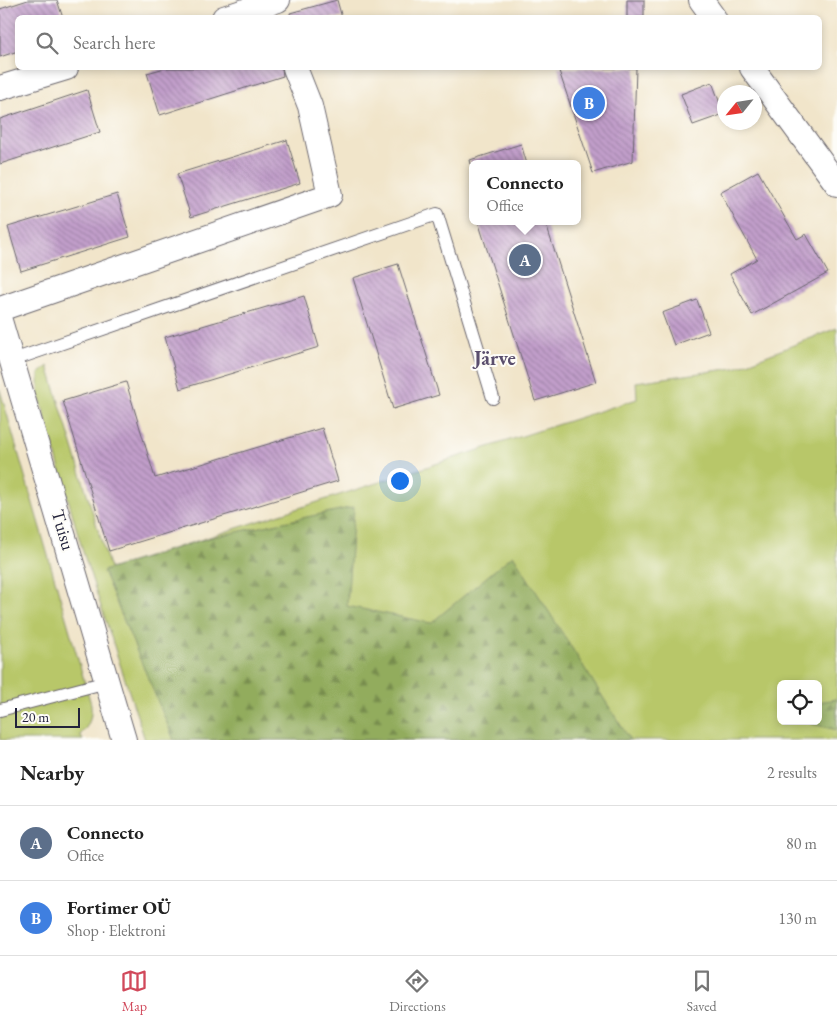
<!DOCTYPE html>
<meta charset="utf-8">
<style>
:root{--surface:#fff;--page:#f6f6f6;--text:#222;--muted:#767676;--line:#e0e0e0;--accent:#d1495b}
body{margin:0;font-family:"EB Garamond",serif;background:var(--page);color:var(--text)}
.controls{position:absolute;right:15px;bottom:15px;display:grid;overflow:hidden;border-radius:8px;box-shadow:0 2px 8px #0003}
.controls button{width:45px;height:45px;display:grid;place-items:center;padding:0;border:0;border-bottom:1px solid var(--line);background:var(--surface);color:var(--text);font:25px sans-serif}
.compass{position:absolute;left:717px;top:85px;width:45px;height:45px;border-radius:50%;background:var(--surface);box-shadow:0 2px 8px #0003;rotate:240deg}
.scale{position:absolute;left:15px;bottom:12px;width:65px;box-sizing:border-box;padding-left:5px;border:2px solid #22223b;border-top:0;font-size:14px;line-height:18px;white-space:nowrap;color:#22223b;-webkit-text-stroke:4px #fdfcf7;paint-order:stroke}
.you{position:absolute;left:399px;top:480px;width:18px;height:18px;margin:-12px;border:4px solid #fff;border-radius:50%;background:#1a73e8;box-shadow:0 0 0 8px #1a73e833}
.badge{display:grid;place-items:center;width:32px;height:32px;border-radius:50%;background:var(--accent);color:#fff;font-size:16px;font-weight:700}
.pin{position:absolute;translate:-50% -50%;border:2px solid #fff;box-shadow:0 1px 5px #0006}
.popup{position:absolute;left:469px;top:160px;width:112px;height:65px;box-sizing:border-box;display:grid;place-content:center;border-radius:8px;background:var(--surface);filter:drop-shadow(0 1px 4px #0005);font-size:16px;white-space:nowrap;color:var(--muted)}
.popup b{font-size:19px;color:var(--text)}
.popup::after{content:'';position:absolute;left:50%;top:100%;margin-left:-10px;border:10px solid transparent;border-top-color:var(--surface)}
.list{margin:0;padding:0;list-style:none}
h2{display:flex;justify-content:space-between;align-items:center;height:65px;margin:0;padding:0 20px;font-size:21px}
h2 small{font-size:16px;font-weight:400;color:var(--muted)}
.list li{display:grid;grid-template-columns:32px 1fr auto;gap:15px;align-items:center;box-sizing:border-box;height:75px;padding:0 20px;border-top:1px solid var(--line)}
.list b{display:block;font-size:19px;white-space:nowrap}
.list p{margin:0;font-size:16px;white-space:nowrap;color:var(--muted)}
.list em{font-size:16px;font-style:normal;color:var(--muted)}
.icon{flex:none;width:28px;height:28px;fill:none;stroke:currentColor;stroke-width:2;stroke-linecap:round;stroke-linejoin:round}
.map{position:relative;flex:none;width:837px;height:740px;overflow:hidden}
.search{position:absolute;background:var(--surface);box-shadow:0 2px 8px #0003;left:15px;right:15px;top:15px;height:55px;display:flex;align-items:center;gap:12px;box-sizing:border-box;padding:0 18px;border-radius:8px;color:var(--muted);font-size:19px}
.sheet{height:215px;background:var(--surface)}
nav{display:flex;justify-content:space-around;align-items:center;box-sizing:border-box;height:70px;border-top:1px solid var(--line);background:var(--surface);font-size:14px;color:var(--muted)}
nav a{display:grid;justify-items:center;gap:2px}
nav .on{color:var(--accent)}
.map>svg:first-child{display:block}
</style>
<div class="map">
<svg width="837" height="740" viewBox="0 0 837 740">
<defs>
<pattern id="forest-firs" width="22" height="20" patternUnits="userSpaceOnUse" patternTransform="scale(1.25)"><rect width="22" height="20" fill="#92ac5d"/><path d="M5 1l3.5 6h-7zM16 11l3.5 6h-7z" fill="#778c4e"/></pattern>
<pattern id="building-back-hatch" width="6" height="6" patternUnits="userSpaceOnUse" patternTransform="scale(1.25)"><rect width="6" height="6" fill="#c29fcb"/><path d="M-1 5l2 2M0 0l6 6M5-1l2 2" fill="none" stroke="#9d81a6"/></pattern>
</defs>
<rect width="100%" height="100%" fill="#fdfcf7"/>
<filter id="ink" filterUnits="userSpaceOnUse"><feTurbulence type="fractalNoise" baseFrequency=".02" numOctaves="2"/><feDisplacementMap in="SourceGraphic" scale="10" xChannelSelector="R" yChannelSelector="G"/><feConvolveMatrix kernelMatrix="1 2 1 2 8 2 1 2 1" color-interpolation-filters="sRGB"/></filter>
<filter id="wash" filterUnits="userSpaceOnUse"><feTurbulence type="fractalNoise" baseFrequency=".0096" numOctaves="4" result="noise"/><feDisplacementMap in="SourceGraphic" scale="20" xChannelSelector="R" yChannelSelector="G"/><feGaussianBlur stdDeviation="1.12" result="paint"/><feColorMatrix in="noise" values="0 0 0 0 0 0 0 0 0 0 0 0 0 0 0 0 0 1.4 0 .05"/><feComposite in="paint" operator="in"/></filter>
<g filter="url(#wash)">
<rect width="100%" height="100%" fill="#f1e5ca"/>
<g fill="#b8c769" stroke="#6d7452" fill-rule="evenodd">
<path d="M837,328V740H145L83,552L39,395V374L48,366L110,569L637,399L636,382L735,368ZM781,684H818V721H781Z"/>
<path d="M0,390L91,704C92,717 90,725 80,735L83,740H0Z"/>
</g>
<g fill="url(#forest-firs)" stroke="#5a674c">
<path d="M354,507L347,606L431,623L513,555L630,740H174L103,571L208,538Z"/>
<path d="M837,699V730L812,724V721H818V702Z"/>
</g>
<g id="blocks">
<g fill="url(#building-back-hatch)">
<path d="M28,0H57L63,18H18V51L0,57V9Z"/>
<path d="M337,0L342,18H291L290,13Z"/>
<path d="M627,0H644V17L627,18Z"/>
<path d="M165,68H282L283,76L160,115L147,73Z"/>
<path d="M558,68H636L633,161L593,173Z"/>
<path d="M712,82L724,114L693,125L681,94Z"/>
<path d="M87,90L100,132L0,164V119Z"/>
<path d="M287,140L300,183L191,217L177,174Z"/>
<path d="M521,144L527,164H471L470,160Z"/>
<path d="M758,171L797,239L806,234L828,273L752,315L730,274L757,259L720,192Z"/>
<path d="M117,194L130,237L21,271L8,227Z"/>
<path d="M478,221H545L596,382L535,401Z"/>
<path d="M398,264L439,395L393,409L353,278Z"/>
<path d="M304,296L319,347L180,389L165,337Z"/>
<path d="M697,300L709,332L674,345L662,313Z"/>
<path d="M126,382L155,478L322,428L338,481L109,551L63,401Z"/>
</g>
</g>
</g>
<g filter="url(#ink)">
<use href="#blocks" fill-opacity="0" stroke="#6a666d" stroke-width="1"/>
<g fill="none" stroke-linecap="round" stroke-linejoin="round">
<g stroke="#6a666d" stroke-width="14">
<g id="service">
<path d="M13,360L437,214L493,398"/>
<path d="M0,710L107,682"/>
</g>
</g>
<g stroke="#6a666d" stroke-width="26">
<g id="minor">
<path d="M701,0L714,18"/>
<path d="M224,18L278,0"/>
<path d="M752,68L837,184"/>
<path d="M0,88L66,68"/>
<path d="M0,309L330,195L310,106L295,68"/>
<path d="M0,321L124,740"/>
</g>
</g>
<use href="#service" stroke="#fff" stroke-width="12"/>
<use href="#minor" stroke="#fff" stroke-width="24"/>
</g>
</g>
<g text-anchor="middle" stroke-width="4" stroke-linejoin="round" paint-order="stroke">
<g font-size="18" fill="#22223b" stroke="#fdfcf7">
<text transform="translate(63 530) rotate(74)" y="6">Tuisu</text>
</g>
<g font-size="20" font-weight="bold" fill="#5a4e6d" stroke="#fdfcf7">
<text x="495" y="365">Järve</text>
</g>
</g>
</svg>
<div class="controls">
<button><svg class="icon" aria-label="locate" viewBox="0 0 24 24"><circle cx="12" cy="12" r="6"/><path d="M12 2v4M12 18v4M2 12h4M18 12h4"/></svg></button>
</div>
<svg class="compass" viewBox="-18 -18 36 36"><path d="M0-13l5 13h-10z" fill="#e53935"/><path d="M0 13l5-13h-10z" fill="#767676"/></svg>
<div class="scale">20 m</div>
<div class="you"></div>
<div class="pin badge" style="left:525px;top:260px;background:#5c6f8a">A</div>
<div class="popup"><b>Connecto</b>Office</div>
<div class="pin badge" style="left:589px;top:103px;background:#3f7fe0">B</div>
<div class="search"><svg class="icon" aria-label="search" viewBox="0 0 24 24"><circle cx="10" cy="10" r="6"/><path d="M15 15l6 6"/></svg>Search here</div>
</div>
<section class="sheet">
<h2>Nearby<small>2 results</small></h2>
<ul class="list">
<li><span class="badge" style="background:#5c6f8a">A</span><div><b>Connecto</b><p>Office</p></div><em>80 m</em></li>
<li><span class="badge" style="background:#3f7fe0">B</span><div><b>Fortimer OÜ</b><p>Shop · Elektroni</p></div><em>130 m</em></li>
</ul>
</section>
<nav>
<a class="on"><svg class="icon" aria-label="map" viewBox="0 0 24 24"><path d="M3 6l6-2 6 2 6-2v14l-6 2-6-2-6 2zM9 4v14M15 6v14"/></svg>Map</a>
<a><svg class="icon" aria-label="directions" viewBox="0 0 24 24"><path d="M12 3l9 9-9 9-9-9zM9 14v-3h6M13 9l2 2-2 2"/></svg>Directions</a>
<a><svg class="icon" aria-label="saved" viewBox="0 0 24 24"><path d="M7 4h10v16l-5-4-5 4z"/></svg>Saved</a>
</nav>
